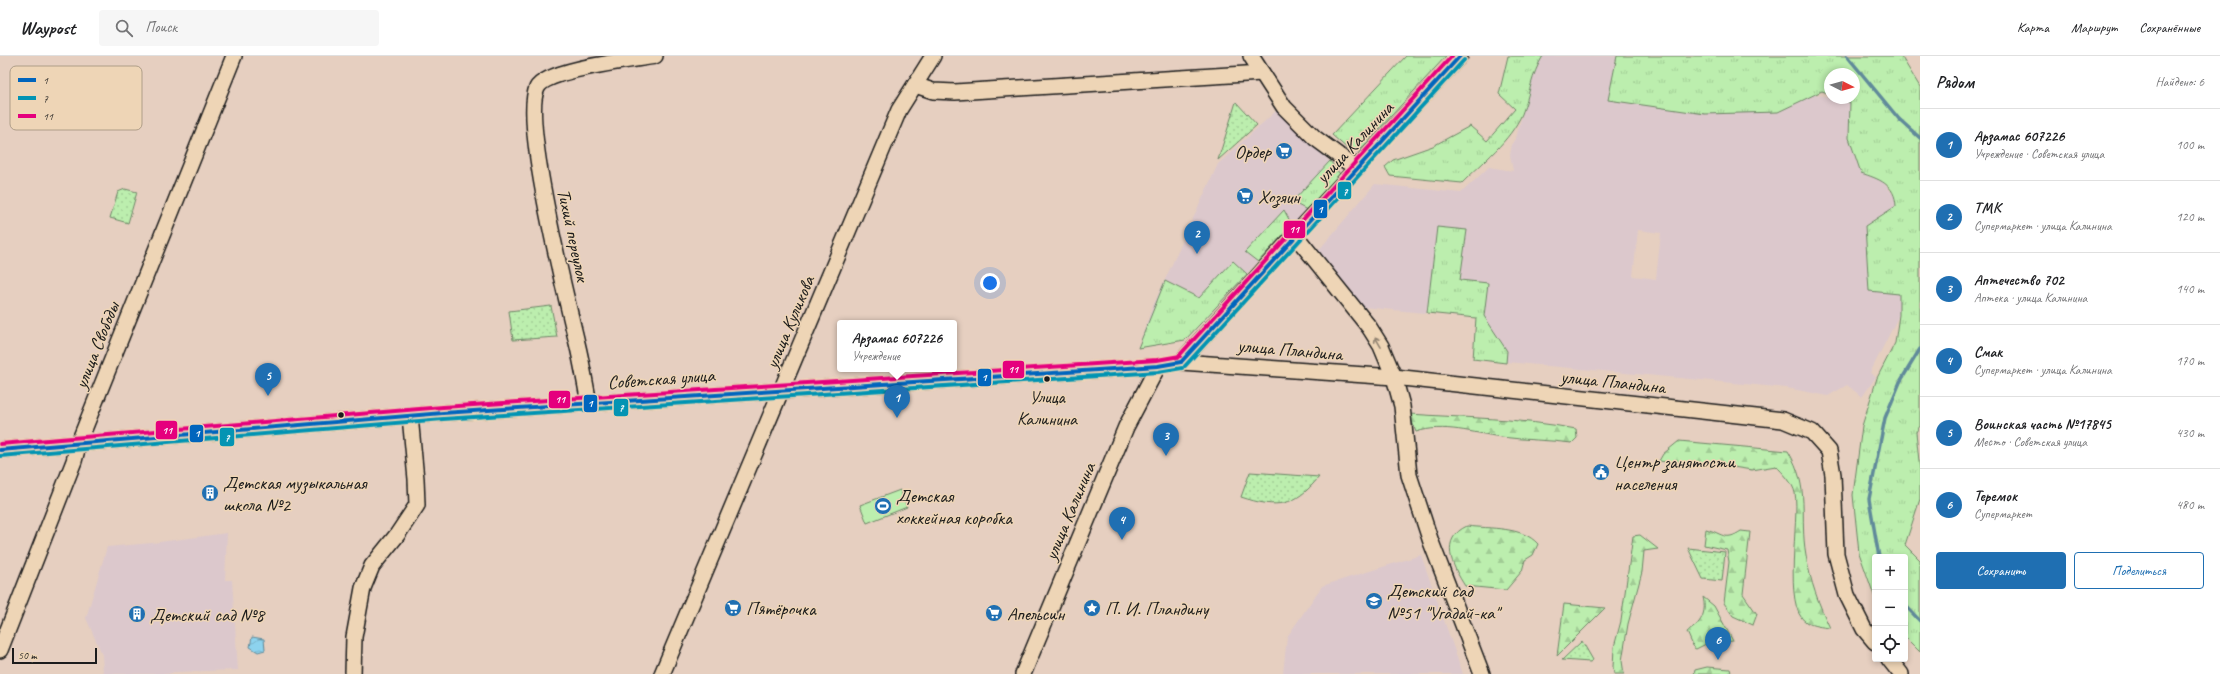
<!DOCTYPE html>
<html lang="ru">
<meta charset="utf-8">
<style>
:root{--surface:#fff;--page:#f6f6f6;--text:#202124;--muted:#757577;--line:#e0e0e0;--accent:#1f6fb2}
body{margin:0;font-family:Caveat,sans-serif;background:var(--page);color:var(--text)}
.controls{position:absolute;right:12px;bottom:12px;display:grid;overflow:hidden;border-radius:4px;box-shadow:0 2px 6px #0003}
.controls button{width:36px;height:36px;display:grid;place-items:center;padding:0;border:0;border-bottom:1px solid var(--line);background:var(--surface);color:var(--text);font:20px sans-serif}
.compass{position:absolute;left:1824px;top:12px;width:36px;height:36px;border-radius:50%;background:var(--surface);box-shadow:0 2px 6px #0003;rotate:96deg}
.scale{position:absolute;left:12px;bottom:10px;width:85px;box-sizing:border-box;padding-left:4px;border:2px solid #1c1c1c;border-top:0;font-size:11px;line-height:14px;white-space:nowrap;color:#1c1c1c;-webkit-text-stroke:3px #eed5b6;paint-order:stroke}
.you{position:absolute;left:990px;top:227px;width:14px;height:14px;margin:-10px;border:3px solid #fff;border-radius:50%;background:#1a73e8;box-shadow:0 0 0 6px #1a73e833}
.badge{display:grid;place-items:center;width:26px;height:26px;border-radius:50%;background:var(--accent);color:#fff;font-size:13px;font-weight:700}
.pin{position:absolute;translate:-50% -33px;filter:drop-shadow(0 1px 2px #0008)}
.pin::after{content:'';position:absolute;top:21px;width:14px;height:12px;background:inherit;clip-path:polygon(0 0,100% 0,50% 100%)}
.popup{position:absolute;left:837px;top:264px;width:120px;height:52px;box-sizing:border-box;display:grid;place-content:center;border-radius:4px;background:var(--surface);filter:drop-shadow(0 1px 3px #0005);font-size:13px;white-space:nowrap;color:var(--muted)}
.popup b{font-size:15px;color:var(--text)}
.popup::after{content:'';position:absolute;left:50%;top:100%;margin-left:-8px;border:8px solid transparent;border-top-color:var(--surface)}
.list{margin:0;padding:0;list-style:none}
h2{display:flex;justify-content:space-between;align-items:center;height:52px;margin:0;padding:0 16px;font-size:17px}
h2 small{font-size:13px;font-weight:400;color:var(--muted)}
.list li{display:grid;grid-template-columns:26px 1fr auto;gap:12px;align-items:center;box-sizing:border-box;height:72px;padding:0 16px;border-top:1px solid var(--line)}
.list b{display:block;font-size:15px;white-space:nowrap}
.list p{margin:0;font-size:13px;white-space:nowrap;color:var(--muted)}
.list em{font-size:13px;font-style:normal;color:var(--muted)}
.actions{display:flex;gap:8px;padding:12px 16px}
.actions a{flex:1;padding:9px 0;border:1px solid var(--accent);border-radius:4px;text-align:center;font-size:14px;color:var(--accent)}
.actions .main{background:var(--accent);color:#fff}
.icon{flex:none;width:22px;height:22px;fill:none;stroke:currentColor;stroke-width:2;stroke-linecap:round;stroke-linejoin:round}
.map{position:relative;flex:none;width:1920px;height:618px;overflow:hidden}
header{display:flex;align-items:center;gap:24px;box-sizing:border-box;height:56px;padding:0 20px;background:var(--surface);border-bottom:1px solid var(--line)}
header strong{font-size:19px}
nav{display:flex;gap:22px;margin-inline-start:auto;font-size:14px}
.search{width:280px;height:36px;background:var(--page);display:flex;align-items:center;gap:10px;box-sizing:border-box;padding:0 14px;border-radius:4px;color:var(--muted);font-size:15px}
main{display:flex}
aside{flex:1;background:var(--surface)}
.map>svg:first-child{display:block}
</style>
<header>
<strong>Waypost</strong>
<div class="search"><svg class="icon" aria-label="search" viewBox="0 0 24 24"><circle cx="10" cy="10" r="6"/><path d="M15 15l6 6"/></svg>Поиск</div>
<nav><a>Карта</a><a>Маршрут</a><a>Сохранённые</a></nav>
</header>
<main>
<div class="map">
<svg width="1920" height="618" viewBox="0 0 1920 618">
<defs>
<pattern id="grass-tufts" width="24" height="20" patternUnits="userSpaceOnUse"><rect width="24" height="20" fill="#bceeae"/><path d="M3 7l-1-3M5 7V3M7 7l1-3M15 17l-1-3M17 17v-4M19 17l1-3" fill="none" stroke="#a1cc95"/></pattern>
<pattern id="forest-firs" width="22" height="20" patternUnits="userSpaceOnUse"><rect width="22" height="20" fill="#bceeae"/><path d="M5 1l3.5 6h-7zM16 11l3.5 6h-7z" fill="#a1cc95"/></pattern>
<pattern id="park-dots" width="8" height="8" patternUnits="userSpaceOnUse"><rect width="8" height="8" fill="#bceeae"/><path d="M2 2h.1M6 6h.1" fill="none" stroke="#a1cc95" stroke-width="1.8" stroke-linecap="round"/></pattern>
<pattern id="water-waves" width="16" height="10" patternUnits="userSpaceOnUse"><rect width="16" height="10" fill="#8dd3ee"/><path d="M0 5q4-4 8 0t8 0" fill="none" stroke="#79b5cc"/></pattern>
</defs>
<rect width="100%" height="100%" fill="#e6cfc0"/>
<filter id="ink" filterUnits="userSpaceOnUse"><feTurbulence type="fractalNoise" baseFrequency=".025" numOctaves="2"/><feDisplacementMap in="SourceGraphic" scale="8" xChannelSelector="R" yChannelSelector="G"/><feConvolveMatrix kernelMatrix="1 2 1 2 8 2 1 2 1" color-interpolation-filters="sRGB"/></filter>
<g filter="url(#ink)">
<g fill="#dcc8cc" fill-rule="evenodd">
<path d="M1543,0H1617L1608,43L1778,56L1815,38L1850,47L1849,82L1896,142V150L1865,170L1899,237V259L1870,317L1876,321L1862,341L1847,329L1828,340L1787,332L1473,303L1476,262L1363,251L1318,195L1375,128L1461,137L1489,111L1513,115L1510,99L1512,88L1516,82L1534,14ZM1638,174L1661,177L1656,223L1633,220Z"/>
<path d="M1276,55L1335,110L1340,118L1185,284L1138,292L1152,252L1218,108Z"/>
<path d="M227,477L225,524H232L238,614L174,616L168,618H103L102,598L86,562L107,491L152,487Z"/>
<path d="M1421,499L1463,618H1283L1287,581L1322,530Z"/>
</g>
<g fill="url(#grass-tufts)" stroke="#6c8565">
<path d="M1406,0H1446L1359,95L1349,94L1332,79Z"/>
<path d="M1508,0H1543C1531,19 1530,38 1522,58C1510,85 1483,106 1462,127L1390,120L1385,111L1393,104L1433,90L1470,70L1487,85L1515,53L1499,38Z"/>
<path d="M1617,0H1901L1920,31V370L1916,376L1920,415V443L1905,489L1920,504V596L1905,581V501H1875V542L1859,497L1853,439L1862,370L1877,322L1895,287L1899,259V238L1869,235L1865,170L1896,150C1895,128 1879,123 1861,117L1849,82L1850,47L1839,42H1854V18H1830V38L1822,35L1778,56L1705,58L1608,44Z"/>
<path d="M1330,105L1340,118L1307,154L1292,146Z"/>
<path d="M1284,154L1292,169L1258,206L1245,196Z"/>
<path d="M1437,171L1467,174L1460,224L1488,227L1484,260L1507,295L1506,307L1473,303L1476,262L1427,257Z"/>
<path d="M1233,205L1247,218L1185,284L1138,292L1165,225L1199,242Z"/>
</g>
<g fill="url(#forest-firs)" stroke="#6c8565">
<path d="M1409,358C1465,362 1521,362 1576,373L1577,382L1572,387C1549,384 1524,384 1501,381C1473,377 1444,367 1416,376Z"/>
<path d="M1679,385L1788,395C1811,433 1799,460 1806,499C1810,525 1819,549 1830,572C1822,571 1812,570 1806,566C1782,551 1800,464 1795,437C1793,427 1783,417 1776,410L1752,414L1707,407L1691,409L1659,405L1663,398Z"/>
<path d="M1467,470C1490,473 1522,470 1538,488L1533,499L1525,504L1522,515L1506,534L1465,530C1452,510 1439,483 1467,470Z"/>
<path d="M1706,473C1722,477 1725,486 1741,475L1750,476L1743,538L1757,558L1753,569L1733,560L1724,547L1729,506L1727,494L1704,489Z"/>
<path d="M1640,479L1658,493L1644,495L1642,516L1628,568L1622,605L1624,618H1614L1613,611L1614,591L1621,565L1633,480Z"/>
<path d="M1703,541L1714,550L1733,585L1706,588L1696,593L1694,592L1687,576C1701,568 1707,557 1703,541Z"/>
<path d="M1564,548L1605,552L1557,600Z"/>
<path d="M1707,611L1730,613L1732,618H1694L1695,614Z"/>
</g>
<g fill="url(#park-dots)" stroke="#6c8565">
<path d="M1236,46L1257,69L1218,104Z"/>
<path d="M125,133L137,136L128,167L110,162L118,136Z"/>
<path d="M551,250L557,281L513,284L509,255Z"/>
<path d="M1250,416L1319,421C1295,451 1277,453 1241,441Z"/>
<path d="M1688,492L1725,496L1722,525L1703,523Z"/>
<path d="M1582,585L1593,604L1590,606L1562,604Z"/>
</g>
<path fill="#bceeae" stroke="#6c8565" d="M900,434L907,451L867,467L860,449Z"/>
<path fill="url(#water-waves)" stroke="#608a9a" d="M252,581L264,583L265,594L258,596L250,591Z"/>
<g fill="none" stroke-linecap="round" stroke-linejoin="round">
<g stroke="#608a9a" stroke-width="3.5">
<path d="M1847,0L1899,63L1920,82"/>
<path d="M1879,501L1869,443L1885,362L1900,326L1920,293"/>
<path d="M1905,549L1920,565"/>
</g>
<g stroke="#1c1c1c" stroke-width="18">
<g id="minor">
<path d="M1251,0L1284,51L1315,82L1357,113"/>
<path d="M915,29L933,35L955,36L1262,17"/>
<path d="M1295,179L1369,271L1381,290L1394,321L1402,350L1409,419L1431,486L1482,618"/>
<path d="M1181,306L1295,179L1460,0"/>
<path d="M589,347C585,327 582,307 577,287C567,244 521,65 537,32C546,13 633,4 655,0"/>
<path d="M0,394L443,357L1158,310L1181,306L1394,321L1783,364L1812,376L1829,395L1833,419L1836,498L1847,539L1864,573L1875,586"/>
<path d="M0,594L74,405L79,386L234,0"/>
<path d="M1889,603L1901,618"/>
<path d="M353,618L354,581L363,532L372,510L397,479L417,449L416,423L410,360"/>
<path d="M662,618L899,54L933,0"/>
<path d="M1023,618L1126,371L1158,310"/>
</g>
</g>
<use href="#minor" stroke="#eed5b6" stroke-width="15"/>
<g stroke="#eed5b6" stroke-width="7">
<g id="bus-1">
<path d="M1181,306L1460,0"/>
<path d="M0,394L443,357L1158,310L1181,306"/>
</g>
</g>
<g stroke="#eed5b6" stroke-width="7">
<g id="bus-2">
<path d="M1185,310L1464,4"/>
<path d="M0,400L443,363L1158,316L1182,312"/>
</g>
</g>
<g stroke="#eed5b6" stroke-width="7">
<g id="bus-3">
<path d="M1177,302L1452,0"/>
<path d="M0,388L443,351L1157,304L1180,300"/>
</g>
</g>
<use href="#bus-1" stroke="#0065bd" stroke-width="4"/>
<use href="#bus-2" stroke="#0494b3" stroke-width="4"/>
<use href="#bus-3" stroke="#e5007d" stroke-width="4"/>
</g>
<defs><path id="oneway-shaft" d="M-6 0H5M1.5-3L5.5 0L1.5 3" fill="none" stroke-width="1.6" stroke-linecap="round" stroke-linejoin="round"/></defs>
<use stroke="#908271" href="#oneway-shaft" transform="translate(1378 286) rotate(-120)"/>
</g>
<defs>
<g id="supermarket-disc" transform="scale(0.9)"><circle r="9.5" fill="#1f6fb2" stroke="#eed5b6"/><path d="M-6-5.5h2.5l.6 2H6L4.5 2H-2.5L-4.4-4H-6ZM-1.5 3.2a1.3 1.3 0 1 0 .1 0ZM3 3.2a1.3 1.3 0 1 0 .1 0Z" fill="#fff"/></g>
<g id="civic-disc" transform="scale(0.9)"><circle r="9.5" fill="#1f6fb2" stroke="#eed5b6"/><path d="M-.6-6.5H3V-4.5H.6V-3L4-1V1h2V6H-6V1h2V-1L-.6-3ZM-1.2 2.5V6h2.4V2.5Z" fill="#fff"/></g>
<g id="building-disc" transform="scale(0.9)"><circle r="9.5" fill="#1f6fb2" stroke="#eed5b6"/><path d="M-4-6H4V6H1V3H-1V6H-4ZM-2.5-4.3h1.7v1.8h-1.7ZM.8-4.3h1.7v1.8H.8ZM-2.5-1h1.7V.8h-1.7ZM.8-1h1.7V.8H.8Z" fill="#fff"/></g>
<g id="stadium-disc" transform="scale(0.9)"><circle r="9.5" fill="#1f6fb2" stroke="#eed5b6"/><path d="M0-5a6.5 5 0 1 0 0 10a6.5 5 0 1 0 0-10ZM-3.5-1.8h7v3.6h-7Z" fill="#fff"/></g>
<g id="school-disc" transform="scale(0.9)"><circle r="9.5" fill="#1f6fb2" stroke="#eed5b6"/><path d="M0-5L7-2L0 1L-7-2ZM-4 1L0 2.5L4 1V4Q0 6-4 4Z" fill="#fff"/></g>
<g id="sight-disc" transform="scale(0.9)"><circle r="9.5" fill="#1f6fb2" stroke="#eed5b6"/><path d="M0-6L1.8-2.2L6-1.7L2.9 1.2L3.7 5.4L0 3.3L-3.7 5.4L-2.9 1.2L-6-1.7L-1.8-2.2Z" fill="#fff"/></g>
</defs>
<g fill-rule="evenodd">
<use href="#supermarket-disc" x="1284" y="95"/>
<use href="#supermarket-disc" x="1245" y="140"/>
<use href="#civic-disc" x="1601" y="416"/>
<use href="#building-disc" x="210" y="437"/>
<use href="#stadium-disc" x="883" y="450"/>
<use href="#school-disc" x="1374" y="545"/>
<use href="#supermarket-disc" x="733" y="552"/>
<use href="#sight-disc" x="1092" y="552"/>
<use href="#supermarket-disc" x="994" y="557"/>
<use href="#building-disc" x="137" y="558"/>
</g>
<g fill="#1c1c1c" stroke="#eed5b6" stroke-width="1.5">
<circle cx="1047" cy="323" r="3.5"/>
<circle cx="341" cy="359" r="3.5"/>
</g>
<g text-anchor="middle" stroke-width="3" stroke-linejoin="round" paint-order="stroke">
<g font-size="18" fill="#1c1c1c" stroke="#eed5b6">
<text x="1047" y="347">Улица<tspan x="1047" dy="22">Калинина</tspan></text>
</g>
<g font-size="19" fill="#1c1c1c" stroke="#eed5b6">
<text transform="translate(1354 86) rotate(-47)" y="7">улица Калинина</text>
<text transform="translate(574 179) rotate(78)" y="7">Тихий переулок</text>
<text transform="translate(789 266) rotate(-67)" y="7">улица Куликова</text>
<text transform="translate(96 289) rotate(-68)" y="7">улица Свободы</text>
<text transform="translate(1290 293) rotate(5)" y="7">улица Пландина</text>
<text transform="translate(661 322) rotate(-4)" y="7">Советская улица</text>
<text transform="translate(1613 325) rotate(6)" y="7">улица Пландина</text>
<text transform="translate(1069 455) rotate(-67)" y="7">улица Калинина</text>
</g>
<g font-size="19" fill="#1c1c1c" stroke="#eed5b6" text-anchor="start">
<text x="1271" y="102" text-anchor="end">Ордер</text>
<text x="1258" y="147">Хозяин</text>
<text x="1614" y="412">Центр занятости<tspan x="1614" dy="22">населения</tspan></text>
<text x="223" y="433">Детская музыкальная<tspan x="223" dy="22">школа №2</tspan></text>
<text x="896" y="446">Детская<tspan x="896" dy="22">хоккейная коробка</tspan></text>
<text x="1387" y="541">Детский сад<tspan x="1387" dy="22">№51 "Угадай-ка"</tspan></text>
<text x="746" y="559">Пятёрочка</text>
<text x="1105" y="559">П. И. Пландину</text>
<text x="1007" y="564">Апельсин</text>
<text x="150" y="565">Детский сад №8</text>
</g>
</g>
<rect x="10" y="10" width="132" height="64" rx="6" fill="#eed5b6" stroke="#af9e88" stroke-width="1"/>
<rect x="18" y="22" width="18" height="4" fill="#0065bd"/>
<rect x="18" y="40" width="18" height="4" fill="#0494b3"/>
<rect x="18" y="58" width="18" height="4" fill="#e5007d"/>
<g font-size="11" fill="#1c1c1c">
<text x="43" y="28">1</text>
<text x="43" y="46">7</text>
<text x="43" y="64">11</text>
</g>
<g stroke="#eed5b6" stroke-width="1.5">
<rect x="1337" y="125" width="15" height="19" rx="4" fill="#0494b3"/>
<rect x="1313" y="143" width="15" height="20" rx="4" fill="#0065bd"/>
<rect x="1283" y="164" width="23" height="19" rx="4" fill="#e5007d"/>
<rect x="1002" y="304" width="23" height="19" rx="4" fill="#e5007d"/>
<rect x="977" y="312" width="15" height="19" rx="4" fill="#0065bd"/>
<rect x="548" y="334" width="23" height="19" rx="4" fill="#e5007d"/>
<rect x="583" y="338" width="15" height="19" rx="4" fill="#0065bd"/>
<rect x="613" y="342" width="16" height="19" rx="4" fill="#0494b3"/>
<rect x="155" y="364" width="23" height="20" rx="4" fill="#e5007d"/>
<rect x="189" y="368" width="15" height="19" rx="4" fill="#0065bd"/>
<rect x="219" y="371" width="16" height="20" rx="4" fill="#0494b3"/>
</g>
<g font-size="11" text-anchor="middle" font-weight="bold" fill="#fff">
<text x="1345" y="139">7</text>
<text x="1320" y="157">1</text>
<text x="1294" y="177">11</text>
<text x="1013" y="317">11</text>
<text x="984" y="325">1</text>
<text x="560" y="347">11</text>
<text x="590" y="351">1</text>
<text x="621" y="355">7</text>
<text x="167" y="378">11</text>
<text x="197" y="381">1</text>
<text x="227" y="385">7</text>
</g>
</svg>
<div class="controls">
<button>+</button>
<button>−</button>
<button><svg class="icon" aria-label="locate" viewBox="0 0 24 24"><circle cx="12" cy="12" r="6"/><path d="M12 2v4M12 18v4M2 12h4M18 12h4"/></svg></button>
</div>
<svg class="compass" viewBox="-18 -18 36 36"><path d="M0-13l5 13h-10z" fill="#e53935"/><path d="M0 13l5-13h-10z" fill="#757577"/></svg>
<div class="scale">50 m</div>
<div class="you"></div>
<div class="pin badge" style="left:897px;top:362px">1</div>
<div class="popup"><b>Арзамас 607226</b>Учреждение</div>
<div class="pin badge" style="left:1197px;top:198px">2</div>
<div class="pin badge" style="left:1166px;top:400px">3</div>
<div class="pin badge" style="left:1122px;top:484px">4</div>
<div class="pin badge" style="left:268px;top:340px">5</div>
<div class="pin badge" style="left:1718px;top:604px">6</div>
</div>
<aside>
<h2>Рядом<small>Найдено: 6</small></h2>
<ul class="list">
<li><span class="badge">1</span><div><b>Арзамас 607226</b><p>Учреждение · Советская улица</p></div><em>100 m</em></li>
<li><span class="badge">2</span><div><b>ТМК</b><p>Супермаркет · улица Калинина</p></div><em>120 m</em></li>
<li><span class="badge">3</span><div><b>Аптечество 702</b><p>Аптека · улица Калинина</p></div><em>140 m</em></li>
<li><span class="badge">4</span><div><b>Смак</b><p>Супермаркет · улица Калинина</p></div><em>170 m</em></li>
<li><span class="badge">5</span><div><b>Воинская часть №17845</b><p>Место · Советская улица</p></div><em>430 m</em></li>
<li><span class="badge">6</span><div><b>Теремок</b><p>Супермаркет</p></div><em>480 m</em></li>
</ul>
<div class="actions"><a class="main">Сохранить</a><a>Поделиться</a></div>
</aside>
</main>
